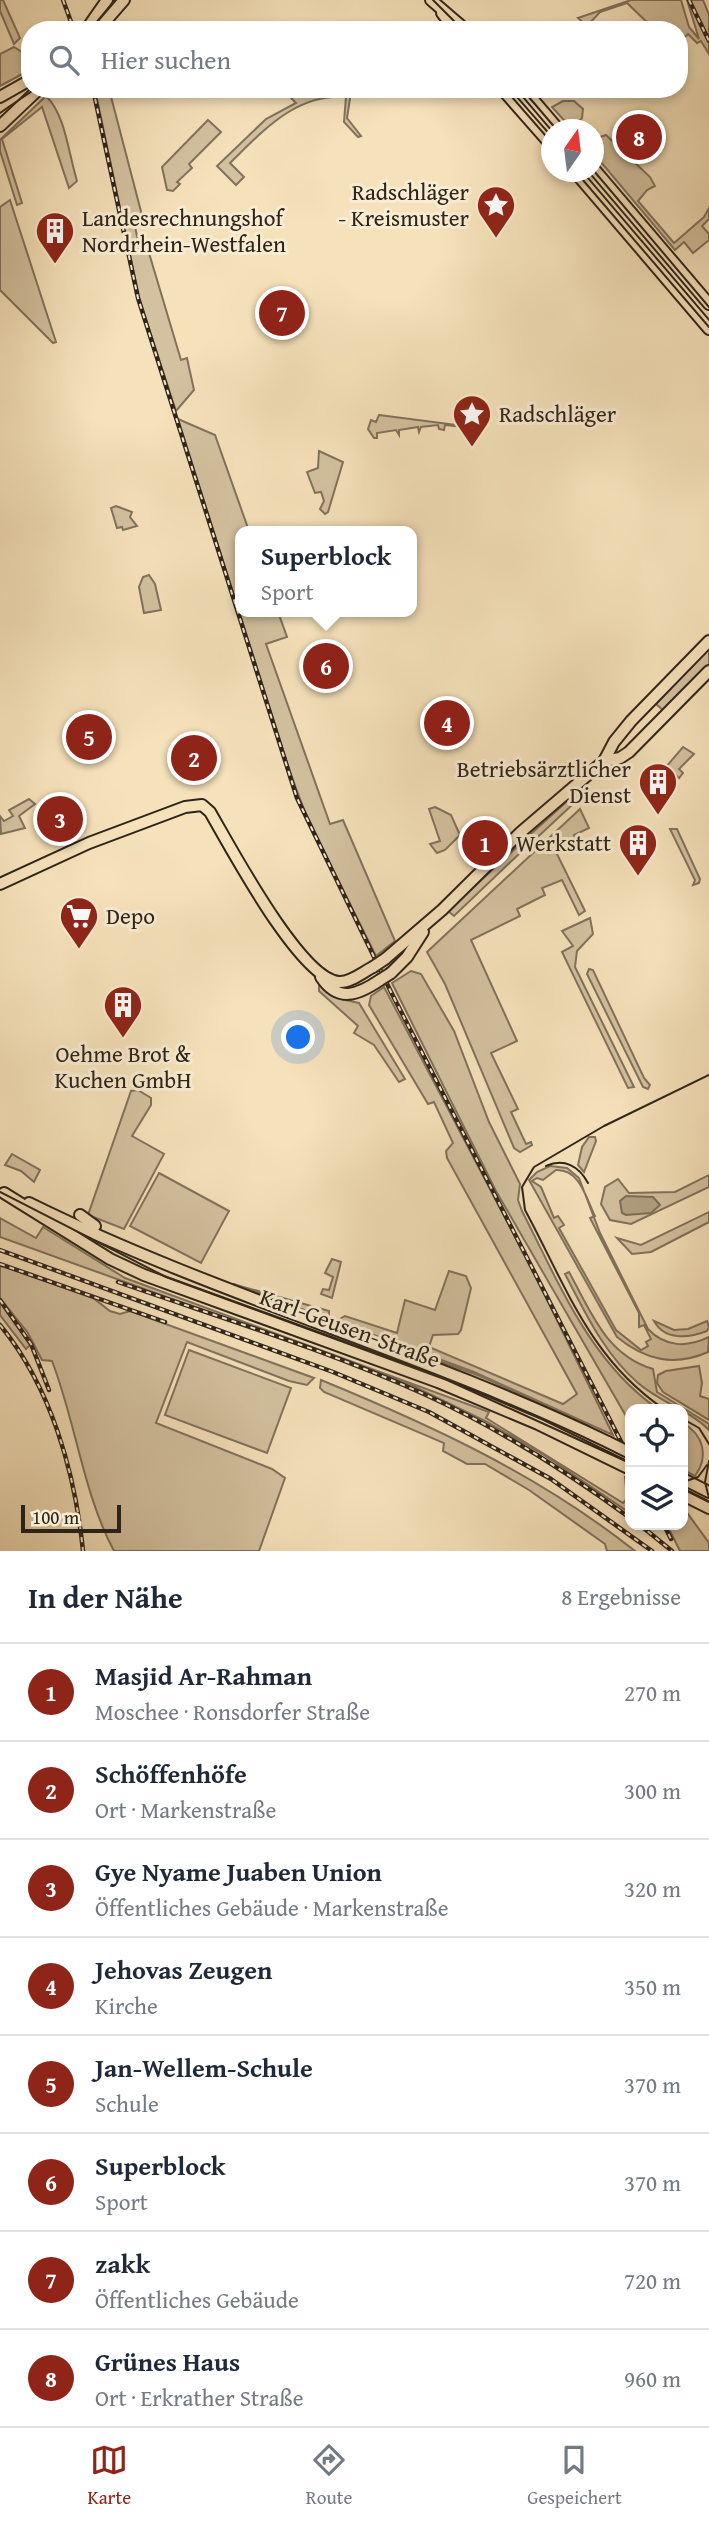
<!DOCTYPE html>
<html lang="de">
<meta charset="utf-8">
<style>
:root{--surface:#fff;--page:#f6f6f7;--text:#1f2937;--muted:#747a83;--line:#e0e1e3;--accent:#8f2418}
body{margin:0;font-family:"Gentium Book Plus",serif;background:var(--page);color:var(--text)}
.controls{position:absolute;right:21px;bottom:21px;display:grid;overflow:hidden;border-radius:14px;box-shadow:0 4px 10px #0003}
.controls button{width:63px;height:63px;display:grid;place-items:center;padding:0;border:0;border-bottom:2px solid var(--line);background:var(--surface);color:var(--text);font:35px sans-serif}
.compass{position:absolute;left:541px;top:119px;width:63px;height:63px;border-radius:50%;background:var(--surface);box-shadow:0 4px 10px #0003;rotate:14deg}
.scale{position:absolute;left:21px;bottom:18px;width:100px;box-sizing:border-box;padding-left:7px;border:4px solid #2f2419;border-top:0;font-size:19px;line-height:24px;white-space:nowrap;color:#2f2419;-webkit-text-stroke:5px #f8ecd2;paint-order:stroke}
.you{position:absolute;left:299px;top:1038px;width:24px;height:24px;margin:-18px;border:5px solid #fff;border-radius:50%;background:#1a73e8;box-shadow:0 0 0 10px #1a73e833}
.badge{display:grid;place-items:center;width:46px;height:46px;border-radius:50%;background:var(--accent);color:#fff;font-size:23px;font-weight:700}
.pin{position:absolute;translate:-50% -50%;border:4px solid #fff;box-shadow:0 2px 7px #0006}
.popup{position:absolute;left:235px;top:526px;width:182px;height:91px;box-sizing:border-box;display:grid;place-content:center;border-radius:14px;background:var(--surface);filter:drop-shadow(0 2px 5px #0005);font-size:23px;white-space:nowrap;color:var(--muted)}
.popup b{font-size:26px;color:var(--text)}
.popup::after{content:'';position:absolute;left:50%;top:100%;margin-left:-14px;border:14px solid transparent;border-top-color:var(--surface)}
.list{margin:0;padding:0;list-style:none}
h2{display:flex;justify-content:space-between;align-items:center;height:91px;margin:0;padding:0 28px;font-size:30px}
h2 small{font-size:23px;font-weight:400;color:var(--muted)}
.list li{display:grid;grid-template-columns:46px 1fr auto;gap:21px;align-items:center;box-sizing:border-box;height:98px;padding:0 28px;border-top:2px solid var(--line)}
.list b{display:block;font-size:26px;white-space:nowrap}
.list p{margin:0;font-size:23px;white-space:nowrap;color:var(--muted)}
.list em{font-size:23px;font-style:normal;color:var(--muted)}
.icon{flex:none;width:38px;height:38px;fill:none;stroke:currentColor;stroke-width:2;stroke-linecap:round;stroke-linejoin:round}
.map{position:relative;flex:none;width:709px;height:1551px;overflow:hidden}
.search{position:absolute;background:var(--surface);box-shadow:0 4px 10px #0003;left:21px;right:21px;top:21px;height:77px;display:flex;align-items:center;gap:18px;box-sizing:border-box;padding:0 24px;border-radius:28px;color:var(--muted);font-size:26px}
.sheet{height:875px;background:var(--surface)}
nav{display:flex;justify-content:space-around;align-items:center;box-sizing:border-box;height:98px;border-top:2px solid var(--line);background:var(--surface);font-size:19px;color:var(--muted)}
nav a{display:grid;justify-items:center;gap:4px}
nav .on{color:var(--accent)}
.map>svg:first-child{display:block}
</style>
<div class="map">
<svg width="709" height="1551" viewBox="0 0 709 1551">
<rect width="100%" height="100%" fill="#f5e1ba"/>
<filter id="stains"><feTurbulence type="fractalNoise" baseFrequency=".00286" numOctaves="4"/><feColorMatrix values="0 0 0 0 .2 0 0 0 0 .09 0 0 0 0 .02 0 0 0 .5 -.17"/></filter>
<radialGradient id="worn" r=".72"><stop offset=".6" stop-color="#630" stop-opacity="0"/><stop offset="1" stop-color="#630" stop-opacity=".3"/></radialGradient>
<g fill="#d3c19f" stroke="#81725c" stroke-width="2" fill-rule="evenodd">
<path d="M0,0H3L20,38L14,44L0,11Z"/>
<path d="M631,0H681L689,27L699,39L687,0H703L709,15V54L701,41L697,43L688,34L679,43V30H655L627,3L600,12L587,26L578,18Z"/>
<path d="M14,47L30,57V70L0,86V54Z"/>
<path d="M95,89H109L143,219L135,227L138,240L146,243L181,360L187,358L194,390L176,411L139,298Z"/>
<path d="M282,89H365L364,93L351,92L347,118L361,136L358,137L344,122L346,97C296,93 263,131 230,163L244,177L236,185L217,166L266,119L296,103Z"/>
<path d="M46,96C65,114 68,151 77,181L69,188L42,107L2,139L22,203L17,205L0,151V140Z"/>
<path d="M563,101H574L583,109L582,118L572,129L552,107Z"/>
<path d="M208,120L221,132L189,164L192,168L177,182L180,184L173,191L167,190L162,167Z"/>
<path d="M606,135L650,177L655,186L647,190L638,201L674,243L704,217L709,208V219L702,226L709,234V240L693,253L684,242L675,250L594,154V139Z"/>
<path d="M10,200L56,342L53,343L0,290V207Z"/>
<path d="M379,415L480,428L476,434L474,428L445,425L444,430L439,429L438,425L421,427L419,432L418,427L399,430V435L396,430L377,433V438H374L368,429L371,420L376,422Z"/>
<path d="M178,419L215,435L249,531H240V612H278L287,637L266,644L330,824L343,820L395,941L376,956L308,820L290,772Z"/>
<path d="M319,451L343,462L328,512L325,514L320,509L324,501L321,492L315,493L307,472L318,468Z"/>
<path d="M116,506L132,512L130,517L137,526L123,530L122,527L117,528L111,508Z"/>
<path d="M149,575L155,584L161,610L144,613L139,587L143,577Z"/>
<path d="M709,648V665L664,711L656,704Z"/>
<path d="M683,747L694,754L679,769L683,773L679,778L666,767Z"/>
<path d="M584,786L588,787L587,791L527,847L523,841Z"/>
<path d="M29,799L35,804L19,816L25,828L1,834L0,816L4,821L13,816L9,810Z"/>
<path d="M435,807L451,815L460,835L445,850L437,853L430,844L440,841L429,809Z"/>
<path d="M580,809L589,828L574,835L577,842L556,852L585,911L579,915L562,880L542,888L545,895L517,909L520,916L471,940L517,1041L491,1053L518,1109L511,1112L526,1144L531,1142L532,1145L520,1152L514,1148L445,984L427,952Z"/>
<path d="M670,829H677L700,879L699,883L693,885L695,880Z"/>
<path d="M517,847L522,851L454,916L448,911Z"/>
<path d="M590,918L593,934L577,951L575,967L634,1087L628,1088L562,952L573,946L562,931Z"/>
<path d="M589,969L593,970L644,1078L650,1085L648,1089L643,1087L587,974Z"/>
<path d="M411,971L421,974L454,1031L489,1122L520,1184L518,1200L522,1211C559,1283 590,1362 658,1409H630V1423L496,1191L392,983Z"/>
<path d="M319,983L341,999L359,1003L405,1079L399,1082L374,1045L354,1033L358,1026L319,991Z"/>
<path d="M384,987L533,1271L613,1435L474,1372L336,1321L345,1316L397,1333L405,1300L435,1310L449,1271L466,1276L471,1288L461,1330L458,1334L433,1335L429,1347L563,1404L577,1394L447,1158L446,1151L453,1143L434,1102L428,1104L369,1005L371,996Z"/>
<path d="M138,1090L151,1098V1105L132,1136L164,1154L124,1229L88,1215L131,1091Z"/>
<path d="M589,1137H595L596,1141L584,1172L578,1165L582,1147Z"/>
<path d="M12,1154L40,1170L34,1182L21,1171L5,1165Z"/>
<path d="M550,1166L567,1168L579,1178L600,1233L648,1329C665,1347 687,1348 709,1337L708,1352C674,1367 645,1360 617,1337L529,1180L537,1172ZM556,1170C580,1169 586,1198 595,1216L590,1218L639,1313V1327L644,1325L651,1339L646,1342L648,1346L641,1350L616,1330L559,1228L564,1225L558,1216L554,1218L541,1187L532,1181L537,1178L543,1180Z"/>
<path d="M159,1173L229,1211L201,1263L130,1226Z"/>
<path d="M709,1175V1187L631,1224L610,1220L601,1204L605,1187L618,1179L629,1193L675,1192Z"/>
<path d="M709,1212V1222L651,1252L632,1254L617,1238L641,1245Z"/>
<path d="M0,1218L36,1238L43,1227L125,1278L489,1412L486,1418L623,1503L627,1499L625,1477L630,1479V1513L544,1455L485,1421L409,1384L0,1237Z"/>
<path d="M332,1259L341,1262L332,1298L321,1294L323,1289L329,1290L333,1277L325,1273Z"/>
<path d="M3,1266L93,1298L110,1311L120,1314L130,1311L314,1378L307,1385L289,1381L187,1342L156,1423L272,1469L285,1478L259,1551H114C83,1493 76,1423 52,1361L42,1360L28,1333L0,1298V1267Z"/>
<path d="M569,1272C591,1312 606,1355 653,1369L657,1392L709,1424V1430C688,1409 661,1403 638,1383C604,1354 585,1312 565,1274Z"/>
<path d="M233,1284L329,1311V1319Z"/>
<path d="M0,1302L30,1345L26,1349L0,1315Z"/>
<path d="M654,1321L674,1330L688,1329L707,1321L709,1327L707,1331C689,1338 665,1341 654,1321Z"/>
<path d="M396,1345L480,1376L589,1425L588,1427Z"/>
<path d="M189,1350L291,1388L267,1453L165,1415Z"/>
<path d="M699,1366L702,1383L700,1396L709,1399V1420L663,1392L657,1383L658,1375L666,1371Z"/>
<path d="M321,1380C433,1426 539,1475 635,1551H607L605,1544L529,1490L485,1464H467L443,1451L444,1443L324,1392L320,1388Z"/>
<path d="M683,1423C704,1435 709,1457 695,1476L683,1470Z"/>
<path d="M683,1507L709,1543V1551H680L667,1525H683Z"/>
</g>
<path fill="#b2a183" stroke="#7e6f59" stroke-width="2" d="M626,1196L653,1197L660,1205L651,1213L626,1215L622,1213L620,1201Z"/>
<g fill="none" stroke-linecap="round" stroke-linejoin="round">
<g stroke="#2f2419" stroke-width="14">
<g id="major">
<path d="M431,0L466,30"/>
<path d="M442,13L455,30"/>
<path d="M86,30L107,0"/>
<path d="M98,30L124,0"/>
<path d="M502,89L552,146"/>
<path d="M524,89L559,130"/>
<path d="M0,97L30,80"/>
<path d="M0,126L39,89"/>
<path d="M594,169L709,304"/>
<path d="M575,172L709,329"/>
<path d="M604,761L620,758L629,752L709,671"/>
<path d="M0,884L89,843L185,807L202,805L210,812C230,846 300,979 339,982C350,983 363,972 373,967"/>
<path d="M385,959L442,910L521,832L604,761L614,742L631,721L709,641"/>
<path d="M391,973L407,957L423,932"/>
<path d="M321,977C338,1003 358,995 380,980"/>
<path d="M4,1193L110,1259L144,1275L438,1382L538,1424L630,1469"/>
<path d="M29,1203C217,1296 420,1351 608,1442"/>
<path d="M80,1215L95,1226"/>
<path d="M683,1479L709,1492"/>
<path d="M683,1495L709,1508"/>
</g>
</g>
<use href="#major" stroke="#f5e1ba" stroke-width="10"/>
<g stroke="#2f2419" stroke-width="2">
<path d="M433,0L463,30"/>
<path d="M90,30L115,0"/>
<path d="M505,89L552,143"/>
<path d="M522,89L557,130"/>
<path d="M0,113L35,89"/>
<path d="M594,171L709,307"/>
<path d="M576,172L709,327"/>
<path d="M546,1166C564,1158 579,1166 588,1183"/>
<path d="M0,1192L166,1277L447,1380L630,1463"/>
<path d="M664,1409C590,1359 566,1286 525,1210L522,1187L534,1167L604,1126L709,1075"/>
<path d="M683,1419L699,1428L709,1444"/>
<path d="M709,1461L705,1482L709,1498"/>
<path d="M683,1482L698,1477L707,1465"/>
<path d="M683,1489L709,1502"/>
</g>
<g stroke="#2f2419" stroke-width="4.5">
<g id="rail">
<path d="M63,0L74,30"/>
<path d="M689,0L709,41"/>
<path d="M93,89L138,298L297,798L391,992L630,1459"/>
<path d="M0,1250L333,1372L429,1412L551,1479L652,1551"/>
<path d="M0,1264L165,1322"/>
<path d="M118,1282C221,1318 327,1350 426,1395C498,1428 566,1471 630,1518"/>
<path d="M0,1300L31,1344L49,1390"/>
<path d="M0,1325C51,1387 75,1472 83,1551"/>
<path d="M640,1525L672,1551"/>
<path d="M664,1525L671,1539"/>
</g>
</g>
<use href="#rail" stroke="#f8ecd2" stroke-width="2" stroke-dasharray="5" stroke-linecap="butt"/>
<g stroke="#2f2419" stroke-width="14" stroke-linecap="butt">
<g id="major-bridge">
<path d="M373,967L385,959"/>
<path d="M380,980L391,973"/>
<path d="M608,1442L630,1453"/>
</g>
</g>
<use href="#major-bridge" stroke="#f5e1ba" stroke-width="10"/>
</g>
<defs>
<g id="sight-pin" transform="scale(2.0125)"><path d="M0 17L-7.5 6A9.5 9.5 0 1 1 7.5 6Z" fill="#8f2418" stroke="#f8ecd2"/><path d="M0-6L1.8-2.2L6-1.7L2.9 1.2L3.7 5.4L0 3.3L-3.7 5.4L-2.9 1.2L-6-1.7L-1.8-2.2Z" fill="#fff"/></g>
<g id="building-pin" transform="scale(2.0125)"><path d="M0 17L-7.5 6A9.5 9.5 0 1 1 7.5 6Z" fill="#8f2418" stroke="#f8ecd2"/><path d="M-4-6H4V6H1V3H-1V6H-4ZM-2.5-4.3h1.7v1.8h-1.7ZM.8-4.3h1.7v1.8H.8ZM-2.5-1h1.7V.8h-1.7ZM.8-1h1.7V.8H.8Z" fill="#fff"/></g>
<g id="supermarket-pin" transform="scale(2.0125)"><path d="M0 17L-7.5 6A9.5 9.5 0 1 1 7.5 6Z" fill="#8f2418" stroke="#f8ecd2"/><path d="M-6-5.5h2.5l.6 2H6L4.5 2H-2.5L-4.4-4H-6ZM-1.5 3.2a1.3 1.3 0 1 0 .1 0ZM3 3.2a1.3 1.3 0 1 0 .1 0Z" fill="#fff"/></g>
</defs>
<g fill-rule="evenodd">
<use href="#sight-pin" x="496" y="205"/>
<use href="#building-pin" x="55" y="231"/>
<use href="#sight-pin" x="472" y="414"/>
<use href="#building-pin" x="658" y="782"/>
<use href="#building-pin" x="638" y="843"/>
<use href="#supermarket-pin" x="79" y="916"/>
<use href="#building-pin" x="123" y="1005"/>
</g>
<g text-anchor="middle" stroke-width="6" stroke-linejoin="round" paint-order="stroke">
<g font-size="23" fill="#2f2419" stroke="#f8ecd2" text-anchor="end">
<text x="469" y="200">Radschläger<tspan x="469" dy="26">- Kreismuster</tspan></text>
<text x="82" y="226" text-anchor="start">Landesrechnungshof<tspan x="82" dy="26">Nordrhein-Westfalen</tspan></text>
<text x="499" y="422" text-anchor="start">Radschläger</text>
<text x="631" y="777">Betriebsärztlicher<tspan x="631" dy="26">Dienst</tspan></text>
<text x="611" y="851">Werkstatt</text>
<text x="106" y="924" text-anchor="start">Depo</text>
<text x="123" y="1062" text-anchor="middle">Oehme Brot &amp;<tspan x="123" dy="26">Kuchen GmbH</tspan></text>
</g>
<g font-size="23" fill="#2f2419" stroke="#f8ecd2">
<text transform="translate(350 1328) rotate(20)" y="8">Karl-Geusen-Straße</text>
</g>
</g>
<rect width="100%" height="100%" filter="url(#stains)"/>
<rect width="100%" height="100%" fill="url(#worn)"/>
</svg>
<div class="controls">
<button><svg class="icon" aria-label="locate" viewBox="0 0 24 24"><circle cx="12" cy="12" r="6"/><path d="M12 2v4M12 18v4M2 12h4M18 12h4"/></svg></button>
<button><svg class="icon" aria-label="layers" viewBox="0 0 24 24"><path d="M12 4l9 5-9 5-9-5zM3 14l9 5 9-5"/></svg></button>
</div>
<svg class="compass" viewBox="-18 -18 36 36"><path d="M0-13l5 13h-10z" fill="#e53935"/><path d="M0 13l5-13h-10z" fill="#747a83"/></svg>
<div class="scale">100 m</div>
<div class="you"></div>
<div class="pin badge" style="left:485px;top:843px">1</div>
<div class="pin badge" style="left:194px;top:758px">2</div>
<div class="pin badge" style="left:60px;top:819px">3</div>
<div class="pin badge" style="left:447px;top:723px">4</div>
<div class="pin badge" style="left:89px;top:737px">5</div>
<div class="pin badge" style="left:326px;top:666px">6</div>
<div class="popup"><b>Superblock</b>Sport</div>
<div class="pin badge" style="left:282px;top:313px">7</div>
<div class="pin badge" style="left:639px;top:137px">8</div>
<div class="search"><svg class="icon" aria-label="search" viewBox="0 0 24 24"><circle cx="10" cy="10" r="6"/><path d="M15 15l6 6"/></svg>Hier suchen</div>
</div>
<section class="sheet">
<h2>In der Nähe<small>8 Ergebnisse</small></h2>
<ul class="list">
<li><span class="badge">1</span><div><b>Masjid Ar-Rahman</b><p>Moschee · Ronsdorfer Straße</p></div><em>270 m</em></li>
<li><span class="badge">2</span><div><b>Schöffenhöfe</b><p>Ort · Markenstraße</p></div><em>300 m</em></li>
<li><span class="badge">3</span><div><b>Gye Nyame Juaben Union</b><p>Öffentliches Gebäude · Markenstraße</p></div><em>320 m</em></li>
<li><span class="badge">4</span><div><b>Jehovas Zeugen</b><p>Kirche</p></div><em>350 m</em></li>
<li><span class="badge">5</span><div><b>Jan-Wellem-Schule</b><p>Schule</p></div><em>370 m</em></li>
<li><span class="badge">6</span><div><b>Superblock</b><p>Sport</p></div><em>370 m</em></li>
<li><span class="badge">7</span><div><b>zakk</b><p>Öffentliches Gebäude</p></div><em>720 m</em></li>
<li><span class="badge">8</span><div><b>Grünes Haus</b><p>Ort · Erkrather Straße</p></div><em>960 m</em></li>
</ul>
</section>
<nav>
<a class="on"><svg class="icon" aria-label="map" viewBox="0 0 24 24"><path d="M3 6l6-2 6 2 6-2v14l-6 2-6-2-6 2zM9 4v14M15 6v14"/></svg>Karte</a>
<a><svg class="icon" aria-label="directions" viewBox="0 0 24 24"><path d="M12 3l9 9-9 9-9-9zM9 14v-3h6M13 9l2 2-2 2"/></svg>Route</a>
<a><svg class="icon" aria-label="saved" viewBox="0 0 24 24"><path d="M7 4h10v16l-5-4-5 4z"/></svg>Gespeichert</a>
</nav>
